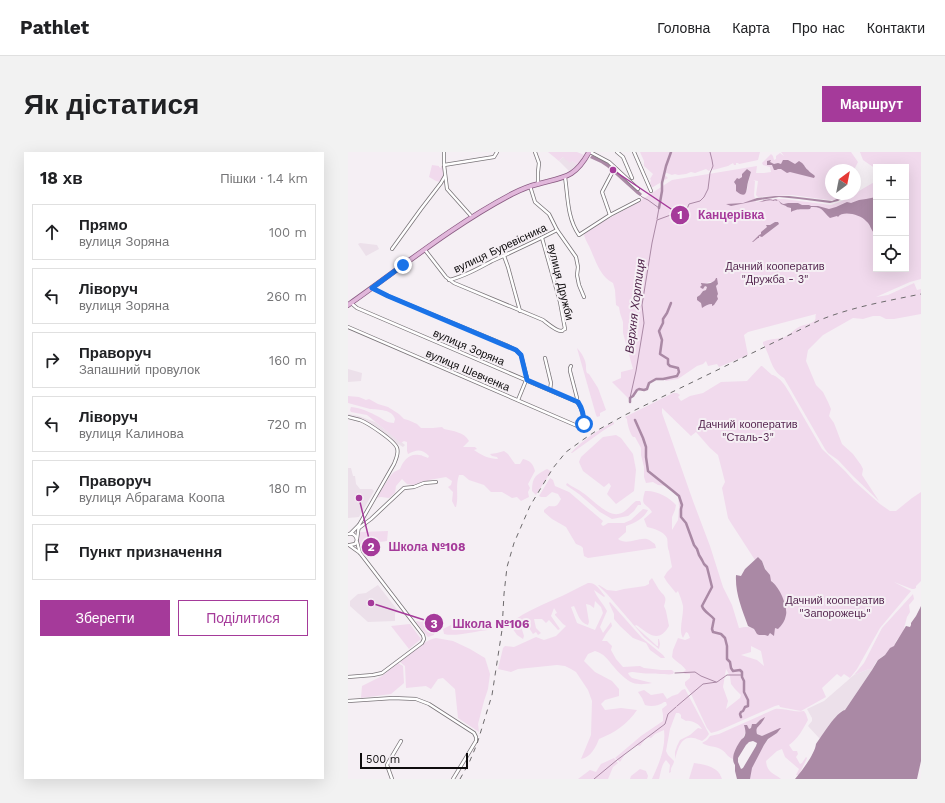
<!DOCTYPE html>
<html lang="uk">
<meta charset="utf-8">
<style>
:root{--surface:#fff;--page:#f2f2f2;--text:#202124;--muted:#757577;--line:#e0e0e0;--accent:#a53a9a}
body{margin:0;font-family:"Work Sans",sans-serif;background:var(--page);color:var(--text)}
.controls{position:absolute;right:12px;top:12px;display:grid;overflow:hidden;border-radius:0px;box-shadow:0 4px 16px #0002}
.controls button{width:36px;height:36px;display:grid;place-items:center;padding:0;border:0;border-bottom:1px solid var(--line);background:var(--surface);color:var(--text);font:20px sans-serif}
.compass{position:absolute;left:477px;top:12px;width:36px;height:36px;border-radius:50%;background:var(--surface);box-shadow:0 4px 16px #0002;rotate:32deg}
.scale{position:absolute;left:12px;bottom:10px;width:108px;box-sizing:border-box;padding-left:4px;border:2px solid #0e0c0d;border-top:0;font-size:11px;line-height:14px;white-space:nowrap;color:#0e0c0d;-webkit-text-stroke:3px #f5eff4;paint-order:stroke}
.stop{position:absolute;width:12px;height:12px;margin:-9px;border:3px solid #1a73e8;border-radius:50%;background:#fff}
.stop.end{background:#1a73e8;border-color:#fff;box-shadow:0 1px 4px #0008}
.list{margin:0;padding:0;list-style:none}
h2{display:flex;justify-content:space-between;align-items:center;height:52px;margin:0;padding:0 16px;font-size:17px}
h2 small{font-size:13px;font-weight:400;color:var(--muted)}
.list li{display:grid;grid-template-columns:26px 1fr auto;gap:12px;align-items:center;box-sizing:border-box;height:56px;margin:0 8px 8px;padding:0 8px;border:1px solid var(--line);border-radius:0px}
.list b{display:block;font-size:15px;white-space:nowrap}
.list p{margin:0;font-size:13px;white-space:nowrap;color:var(--muted)}
.list em{font-size:13px;font-style:normal;color:var(--muted)}
.actions{display:flex;gap:8px;padding:12px 16px}
.actions a{flex:1;padding:9px 0;border:1px solid var(--accent);border-radius:0px;text-align:center;font-size:14px;color:var(--accent)}
.actions .main{background:var(--accent);color:#fff}
.icon{flex:none;width:22px;height:22px;fill:none;stroke:currentColor;stroke-width:2;stroke-linecap:round;stroke-linejoin:round}
.map{position:relative;flex:none;width:573px;height:627px;overflow:hidden;border-radius:0px}
header{display:flex;align-items:center;gap:24px;box-sizing:border-box;height:56px;padding:0 20px;background:var(--surface);border-bottom:1px solid var(--line)}
header strong{font-size:19px}
nav{display:flex;gap:22px;margin-inline-start:auto;font-size:14px}
.intro{display:flex;align-items:center;justify-content:space-between;box-sizing:border-box;height:96px;padding:0 24px}
h1{margin:0;font-size:28px}
.button{padding:10px 18px;border-radius:0px;background:var(--accent);color:#fff;font-size:14px;font-weight:700}
main{display:flex;gap:24px;padding:0 24px}
aside{flex:1;background:var(--surface);border-radius:0px;box-shadow:0 4px 16px #0002}
.map>svg:first-child{display:block}
</style>
<header>
<strong>Pathlet</strong>
<nav><a>Головна</a><a>Карта</a><a>Про нас</a><a>Контакти</a></nav>
</header>
<div class="intro"><h1>Як дістатися</h1><a class="button">Маршрут</a></div>
<main>
<aside>
<h2>18 хв<small>Пішки · 1.4 km</small></h2>
<ul class="list">
<li><svg class="icon" aria-label="ahead" viewBox="0 0 24 24"><path d="M12 20V5M6 11l6-6 6 6"/></svg><div><b>Прямо</b><p>вулиця Зоряна</p></div><em>100 m</em></li>
<li><svg class="icon" aria-label="left" viewBox="0 0 24 24"><path d="M17 20v-9H6M10 6l-5 5 5 5"/></svg><div><b>Ліворуч</b><p>вулиця Зоряна</p></div><em>260 m</em></li>
<li><svg class="icon" aria-label="right" viewBox="0 0 24 24"><path d="M7 20v-9h11M14 6l5 5-5 5"/></svg><div><b>Праворуч</b><p>Запашний провулок</p></div><em>160 m</em></li>
<li><svg class="icon" aria-label="left" viewBox="0 0 24 24"><path d="M17 20v-9H6M10 6l-5 5 5 5"/></svg><div><b>Ліворуч</b><p>вулиця Калинова</p></div><em>720 m</em></li>
<li><svg class="icon" aria-label="right" viewBox="0 0 24 24"><path d="M7 20v-9h11M14 6l5 5-5 5"/></svg><div><b>Праворуч</b><p>вулиця Абрагама Коопа</p></div><em>180 m</em></li>
<li><svg class="icon" aria-label="arrive" viewBox="0 0 24 24"><path d="M6 21V4h12l-3 4 3 4H6"/></svg><div><b>Пункт призначення</b></div></li>
</ul>
<div class="actions"><a class="main">Зберегти</a><a>Поділитися</a></div>
</aside>
<div class="map">
<svg width="573" height="627" viewBox="0 0 573 627">
<rect width="100%" height="100%" fill="#f5eff4"/>
<g fill="#ece0ea">
<path d="M215,5L224,9L230,13L221,19L211,9Z"/>
<path d="M12,91L29,93L31,97L18,104L10,92Z"/>
<path d="M0,217L14,221L13,229L0,230Z"/>
<path d="M0,262L11,264L27,270L57,293L55,295L50,292L49,293L40,284L26,274L17,269L0,264Z"/>
<path d="M0,316H3L5,324H7L8,332L12,337H24L26,339L11,365L0,366Z"/>
<path d="M30,433L51,460L47,461V469L20,470L2,454V449L10,442L18,441Z"/>
<path d="M521,517L524,518L497,558L493,559L481,573L472,587L460,574L464,569V566L459,557L476,549L506,523Z"/>
</g>
<g fill="#f1daed" fill-rule="evenodd">
<path d="M200,0H229L236,3L230,13L224,9L222,11L215,5L211,9Z"/>
<path d="M292,0H412L410,8L391,12L390,11H388V13H386L385,11L380,14L365,18L363,16L361,19L358,17L347,21L343,20L338,22L330,23L327,22L324,23L319,21H318L317,23L320,26L305,35H303L302,31L303,28L302,27L305,22L296,14V9Z"/>
<path d="M433,0H503L510,10L506,18H483V42H497L486,48H481L444,43L410,45L408,43L410,29L405,28L407,29L406,43L408,50L420,47H436L483,53L494,49L528,29V117H558V15H528V17L515,8L512,0H573V127L562,130L528,145L540,143L566,131L569,138L573,137V162L546,167H538L532,164H525L515,167L505,166L475,183L460,198L458,209L468,233L475,240L480,250L483,257L481,264L486,271L494,292L505,302L513,313L515,317L514,323L531,349L505,324L490,308L480,301L477,297L436,226C422,218 423,204 415,192V190C421,187 427,187 434,186C441,184 446,177 453,174C456,173 466,171 467,168C468,166 467,164 468,162L400,180L396,183L400,203L371,215L369,212L360,214L358,209L355,212L349,214L330,227L318,229C312,225 307,228 301,231L299,237L296,238L291,237L289,238L285,244H282L281,247L264,230L273,226V220L285,217L275,181V170L272,161L271,155L268,153L267,138L265,131C252,125 247,107 241,94C239,90 237,87 236,83C240,76 250,70 258,68L290,50L324,28L409,14L408,21H416L423,20L422,15L415,13L414,11L423,2L425,4L426,8L428,7V4L432,1L436,4ZM399,17L403,20L400,31L399,39L388,37V33ZM361,130H364L369,146L364,151L354,154L353,151L349,145L352,143L355,139L358,138L359,135L355,133Z"/>
<path d="M84,13L91,14V15L93,16V14H95L96,23L92,30L88,29L81,25Z"/>
<path d="M229,196C233,200 238,208 238,214C238,217 238,219 239,221L241,222L250,236L258,258L252,261V264L249,265L248,263Z"/>
<path d="M413,214H414L424,223H425C432,226 437,233 441,240L474,297L497,319L506,329L532,352L542,359H548L564,346L573,340V429L568,434V436L566,437H564L546,430L563,439L532,476L509,517L502,526L496,522L493,525L489,522L474,536L478,545L453,559L432,555L431,553L427,554L370,579L363,581L359,576L343,542L337,533V530L342,526V522H337L335,520L338,518C334,512 328,510 324,505L325,498L330,486L337,488L342,486L340,481L338,480L335,486C330,478 336,463 335,454C334,449 332,444 330,439L328,441L319,430L316,425L319,420L324,415C323,410 322,405 321,399C319,395 320,390 319,386C315,379 307,377 299,375L296,367L304,360C298,350 292,355 297,339C308,338 321,345 328,353L327,358L324,365V378L330,368L331,355L330,343L323,336L319,334L310,333L305,330L298,331L296,325V315L293,303V296L287,285H285C282,282 279,271 279,267L277,265L325,241H329L332,243L330,245L333,249L342,244L355,241L373,230L399,229ZM314,256L343,284L348,280L362,296L370,303L377,330L374,336L380,366L383,371L407,408L410,405L414,409L423,429L426,431L408,480C404,473 397,475 391,476L384,453L375,435L362,394L345,349L319,275L314,261ZM403,494L413,499L416,514L409,508L393,503L403,500ZM378,517L382,524L383,532L387,537L393,543L392,546L378,557L380,549L375,535Z"/>
<path d="M0,244L11,245L18,248L21,247L30,252L40,255L51,262L56,267L60,268L69,272L73,276H85L94,275L96,277C105,279 116,280 121,289L115,295H127L129,297L126,298C133,303 141,307 150,307L149,305L144,304L142,302L149,301L156,299L160,302L167,312H172L175,307C183,309 185,312 187,319L180,332L182,336L180,340L181,345L173,349L169,345L164,346L154,340H143L136,333L121,328L115,323H111C107,335 111,344 108,355H107L104,349L105,340L100,335L103,333L104,329L98,325L81,328L80,329L65,333L59,332L54,327L48,334L47,341L41,346L33,345L28,346L43,323L46,320L52,317C55,309 61,301 71,303C74,303 77,305 80,306L81,304C74,297 69,297 60,302L59,299V290L56,289L53,291L19,263L3,260L2,258L3,255C13,256 22,260 31,265C36,268 40,271 46,271L47,267C44,257 31,258 22,257C15,255 7,253 0,251Z"/>
<path d="M266,270V272L256,278L224,301H223C235,287 250,278 266,270Z"/>
<path d="M268,283L273,286L285,302L288,318L286,339L268,352L259,342L263,334L261,331L256,335L235,319L231,310L233,305L255,285Z"/>
<path d="M199,317L201,318L203,320L188,343L184,339C184,326 187,323 199,317Z"/>
<path d="M202,326L205,328L207,334L221,340L255,369L253,372L255,374L257,373L260,371H276L283,368L295,357L300,358C295,367 287,371 278,374V380L270,387C279,394 290,385 299,387C302,388 305,391 307,392L308,396L240,406L236,404L235,398V396L233,394L228,392L218,375L204,367L196,360V358L201,354C209,355 209,354 213,347L210,342L204,340L198,345H193L191,344Z"/>
<path d="M219,331C224,335 230,337 235,341C244,347 259,364 270,362C278,361 282,353 288,349H292L293,351V353H290L286,359L280,364L264,367L252,360L231,342L218,333Z"/>
<path d="M40,379L39,389L10,393V389L12,380Z"/>
<path d="M304,426C306,429 308,433 310,436C315,444 320,443 316,454L318,459L321,474C311,491 302,483 290,474L288,473L287,474L309,494H310V487H311L312,492L311,497L296,485L259,442L250,433H251L259,438L268,439L276,437L297,434L301,432V429Z"/>
<path d="M240,431C248,430 252,438 257,444L256,445L246,438C249,446 255,451 259,459L252,475L255,481L263,470L264,474L258,482L254,489H259L264,494L263,498L268,507L275,515L292,514L296,516L313,518H324L326,520L325,522C321,523 317,522 312,522C306,521 299,522 293,521C288,521 286,519 280,521L281,523L284,526L304,531C298,532 291,533 285,531C278,528 270,520 266,515C259,507 257,502 247,499L240,502L236,509L247,520L264,529L271,537V544L257,548L253,552L257,558L273,556L289,558C280,572 266,581 251,587C248,595 243,605 233,607L243,583L244,549L240,538L228,520L223,517L217,514L209,513L170,517L163,520L150,517L155,496L157,494L166,495L188,485L196,488L208,484L218,474L215,472L207,463V462L209,461L206,456L203,464L212,477L210,478L201,468L198,471L194,467H186L188,476L193,481L190,483L188,480L185,482L177,470H174L172,471L176,484L175,487L169,483L162,473C168,463 203,449 214,444C223,440 231,435 240,431ZM247,449L253,455L255,461L247,478L229,471L223,455L226,454C230,462 231,470 240,473L241,470L238,452L242,453L246,456Z"/>
<path d="M565,442L566,447L561,453L562,460L559,465L555,480L548,489L546,494C542,496 540,499 537,503C535,504 533,505 531,507C528,509 526,514 524,518L521,517L506,523L516,511L534,476Z"/>
<path d="M262,450L294,486L315,503L317,506H313L302,498L298,491L285,486L272,474L266,467V462L261,451Z"/>
<path d="M79,468L83,469L87,479L86,483L80,485L68,470L69,469L73,470Z"/>
<path d="M123,469H129L140,478C128,479 107,485 96,482L95,477L103,473Z"/>
<path d="M62,472L73,487L61,497L43,474Z"/>
<path d="M88,486L105,489L122,497L137,506L142,522L140,537L136,549L130,572L131,580L110,566L107,537L95,526L90,527L83,537L78,534L58,536L57,514L52,510C62,503 76,488 88,486Z"/>
<path d="M50,511L55,514L56,531L43,542L13,546L14,534L34,524Z"/>
<path d="M337,537L361,582L358,586L354,589C351,588 348,586 345,586C332,584 330,598 327,607V600L329,594L332,588L342,583L350,576L354,577C351,572 344,568 338,569L333,566V563L331,561H328L322,577L318,599L320,603L326,609C326,613 322,615 323,620L321,621L322,613L318,608C313,613 313,621 311,627H304C311,612 318,596 316,578L307,582L303,586L299,585L292,594L289,593C281,597 276,603 272,610L267,606L293,584L315,569V563L314,557L319,553L318,550H316C311,554 303,555 297,553L294,546L290,540L296,538L303,543L315,541L319,547L324,544L330,542L334,538Z"/>
<path d="M427,557C437,556 446,561 456,559L458,562L460,568C455,577 450,587 441,593L445,599H449L450,602L448,605L452,612L454,611L458,605L459,606L451,623H448L451,617L437,605L434,597L429,599L418,609C419,621 426,621 433,627H402C402,624 402,620 403,617C406,609 417,589 424,584L420,582L414,584L409,582L408,579L412,568L408,572H404L403,576L397,580C397,584 395,585 393,589C389,594 386,601 385,607C378,604 379,601 374,598C369,594 360,595 354,591L359,588L362,584L371,582Z"/>
<path d="M266,606L270,611L265,615L260,627H230L242,618L248,620L253,612Z"/>
<path d="M346,611C354,612 366,614 371,621C372,622 373,625 374,627H341Z"/>
<path d="M292,617L298,619L300,624L299,627H282L283,624Z"/>
</g>
<g fill="#aa89a5" fill-rule="evenodd">
<path d="M244,3L258,10L268,17L271,22L275,24L294,42L292,44L289,42L259,15L253,11L242,6Z"/>
<path d="M423,8L422,10L426,12L430,11L433,12L435,8H440L447,12L451,9C457,12 456,15 460,18C462,21 464,21 467,24L466,26L442,20L439,21L433,17H430L428,18H426L424,13H419V9Z"/>
<path d="M399,17L403,20C402,23 401,27 400,30C398,37 400,49 388,39V33L386,30L389,26L391,27L394,25V22Z"/>
<path d="M500,42H502L490,49L482,51L451,47L431,45L412,48L383,54L378,52L395,51L409,46L427,44H441L484,49Z"/>
<path d="M528,45V73L526,74L527,82C522,77 523,73 518,69C513,63 495,58 490,65L489,64L482,66C475,60 475,54 463,55L462,57C454,58 450,56 443,60V56L439,55L438,54L433,52L430,48L428,49L427,48L426,49C421,47 416,50 411,50C416,48 421,46 425,48C430,45 431,51 436,52L440,51H450L454,53H461L463,54H470L481,57L488,55L499,50L503,51L511,48L518,47Z"/>
<path d="M427,70H430L431,72L414,85L411,84V86H410L405,90H404L411,83L413,82V80L419,75L418,73H422Z"/>
<path d="M368,126H369L370,132L368,134L370,142L369,144L370,147L366,153L364,154V152C360,152 357,154 354,156L353,151L349,148V145L352,143L355,139L358,138L359,135L357,134L355,137L353,136L352,135L354,133L353,132V131C358,132 366,132 368,126Z"/>
<path d="M410,405L414,409L417,417L422,423L423,429C431,434 440,454 438,463C437,469 434,473 430,477L427,476L426,484L422,481L420,484L417,483H411L409,482L406,477L400,474C394,457 387,441 388,423L393,424L397,417Z"/>
<path d="M573,454V609L569,627H447C453,620 467,602 468,592C474,584 488,560 497,558L524,518L530,508L537,503L542,496L546,494L547,492L558,474L562,475L563,473V471L568,464Z"/>
<path d="M417,565C416,567 415,569 414,570C411,575 407,575 409,582L414,584L432,576H433L429,581L420,587L416,593L404,616L402,627H389L387,619V613C382,606 388,595 393,588C395,586 396,586 397,583C398,580 397,576 396,573H399L401,577L403,576L404,572H408L412,568ZM405,589L409,591L408,594L395,616L393,617L390,610V606L398,593L401,590Z"/>
</g>
<g fill="none" stroke-linecap="round" stroke-linejoin="round">
<g stroke="#aa89a5" stroke-width="1">
<path d="M292,43L294,45L300,48L311,56L309,67"/>
<path d="M282,246L288,219L296,171L294,153L304,91L309,68L339,57L341,52L352,49L356,45L360,37L362,21L365,14L364,8L362,0"/>
<path d="M327,521L347,520L353,524L368,530"/>
<path d="M329,554L355,532L369,530L379,523H394"/>
<path d="M246,627L269,608L317,572L320,562L328,555"/>
</g>
<g stroke="#aa89a5" stroke-width="2.5">
<path d="M311,56L314,39V31L318,14L323,0"/>
<path d="M282,250V246L285,244L289,238L291,237L296,238L299,237L301,231L308,227H315L329,224L331,220L330,216L322,214L320,212V207L312,202L314,188L311,179L315,171V167L319,161L323,151"/>
<path d="M287,268L295,286L298,295V305L300,319L325,339L331,344L334,353L333,357V365L338,371L346,393L349,397L351,403L354,408L356,412L359,415L364,435L354,454C356,460 362,462 366,467L364,477L365,480L373,482L377,486L379,494V507L382,510L383,516L385,519L392,518L394,520V525L396,529V540L400,548V554L397,555L395,559L393,560L392,562L393,565"/>
</g>
<g stroke="#797478" stroke-width="4">
<g id="minor">
<path d="M96,0V13L99,37L124,65"/>
<path d="M187,0L191,11L190,20V32"/>
<path d="M242,0L261,10L290,37"/>
<path d="M269,0L275,5L284,26"/>
<path d="M286,0L303,39"/>
<path d="M96,13L146,5L149,0"/>
<path d="M217,25C220,45 219,66 231,83L262,63L291,48"/>
<path d="M182,34L187,50L201,62L209,78L228,105L230,115L229,123L231,133L236,145"/>
<path d="M262,63L254,40L264,21"/>
<path d="M44,97L73,57L93,31L97,24"/>
<path d="M77,98L98,125L106,131L195,168C199,171 209,180 214,179C215,178 216,177 217,177L212,150L194,86"/>
<path d="M156,104L160,115L172,159"/>
<path d="M101,128C116,125 131,116 144,109C166,99 188,89 209,78"/>
<path d="M24,136L40,144L158,193L168,198L173,203L179,226L170,248"/>
<path d="M0,175L234,276C238,269 234,256 229,250L9,156L3,151"/>
<path d="M197,206L203,231L202,238"/>
<path d="M223,214L222,216V219L229,246L227,249"/>
<path d="M0,265C4,266 8,267 12,268C20,271 47,289 49,296C51,301 48,307 46,312L11,373L9,387"/>
<path d="M11,376L23,367L56,336L66,335L76,331L88,330"/>
<path d="M0,382H5C9,385 10,388 7,392L2,393"/>
<path d="M2,382L11,373"/>
<path d="M9,390L12,401"/>
<path d="M0,525L25,523L34,521L74,491L76,487L75,483L12,401L1,393"/>
<path d="M0,549L45,546L68,547L81,552L126,581L128,585V589L105,627"/>
<path d="M44,627L39,613L40,611L53,589"/>
</g>
</g>
<g stroke="#8a5c83" stroke-width="5.5">
<path id="major" d="M0,153C54,115 105,73 164,42C172,38 181,34 190,32C216,25 227,26 241,0"/>
</g>
<use href="#minor" stroke="#fff" stroke-width="2.5"/>
<use href="#major" stroke="#e1b7db" stroke-width="4"/>
<path stroke="#6d6a6c" stroke-width="1" stroke-dasharray="5 5" stroke-linecap="butt" d="M112,627L121,611L129,592L144,543L154,478L156,442L159,415L166,391L182,354L205,316L218,300L236,287L248,279L277,263L472,168C504,155 539,149 573,142"/>
</g>
<g fill="none" stroke-linecap="round" stroke-linejoin="round">
<path stroke="#1a73e8" stroke-width="5" d="M55,113L24,136L40,144L168,198L173,203L179,228L230,250C234,256 236,265 236,272"/>
</g>
<g text-anchor="middle" stroke-width="4" stroke-linejoin="round" paint-order="stroke">
<g font-size="11" fill="#0e0c0d" stroke="#f5eff4">
<text transform="translate(152 96) rotate(-25)" y="4">вулиця Буревісника</text>
<text transform="translate(213 130) rotate(76)" y="4">вулиця Дружби</text>
<text transform="translate(121 195) rotate(23)" y="4">вулиця Зоряна</text>
<text transform="translate(120 218) rotate(23)" y="4">вулиця Шевченка</text>
</g>
<g font-size="11" fill="#582b53" stroke="#f5eff4">
<text x="427" y="118">Дачний кооператив<tspan x="427" dy="13">"Дружба - 3"</tspan></text>
<text x="400" y="276">Дачний кооператив<tspan x="400" dy="13">"Сталь-3"</tspan></text>
<text x="487" y="452">Дачний кооператив<tspan x="487" dy="13">"Запорожець"</tspan></text>
</g>
<g font-size="12" font-style="italic" fill="#4b1f46" stroke="#f5eff4">
<text transform="translate(287 154) rotate(-83)" y="4">Верхня Хортиця</text>
</g>
</g>
<path fill="none" stroke="#a53a9a" stroke-width="1.5" d="M265 18L332 63M11 346L23 395M23 451L86 471"/>
<g fill="#a53a9a" stroke="#f5eff4" stroke-width="1.5">
<circle cx="265" cy="18" r="4"/>
<circle cx="11" cy="346" r="4"/>
<circle cx="23" cy="451" r="4"/>
<circle cx="332" cy="63" r="10"/>
<circle cx="23" cy="395" r="10"/>
<circle cx="86" cy="471" r="10"/>
</g>
<g font-size="12" text-anchor="middle" font-weight="bold" fill="#fff">
<text x="332" y="67">1</text>
<text x="23" y="399">2</text>
<text x="86" y="476">3</text>
</g>
<g font-size="12" text-anchor="middle" font-weight="bold" fill="#a53a9a" stroke="#f5eff4" stroke-width="4" stroke-linejoin="round" paint-order="stroke">
<text x="383" y="67">Канцерівка</text>
<text x="79" y="399">Школа №108</text>
<text x="143" y="476">Школа №106</text>
</g>
</svg>
<div class="controls">
<button>+</button>
<button>−</button>
<button><svg class="icon" aria-label="locate" viewBox="0 0 24 24"><circle cx="12" cy="12" r="6"/><path d="M12 2v4M12 18v4M2 12h4M18 12h4"/></svg></button>
</div>
<svg class="compass" viewBox="-18 -18 36 36"><path d="M0-13l5 13h-10z" fill="#e53935"/><path d="M0 13l5-13h-10z" fill="#757577"/></svg>
<div class="scale">500 m</div>
<div class="stop" style="left:236px;top:272px"></div>
<div class="stop end" style="left:55px;top:113px"></div>
</div>
</main>
